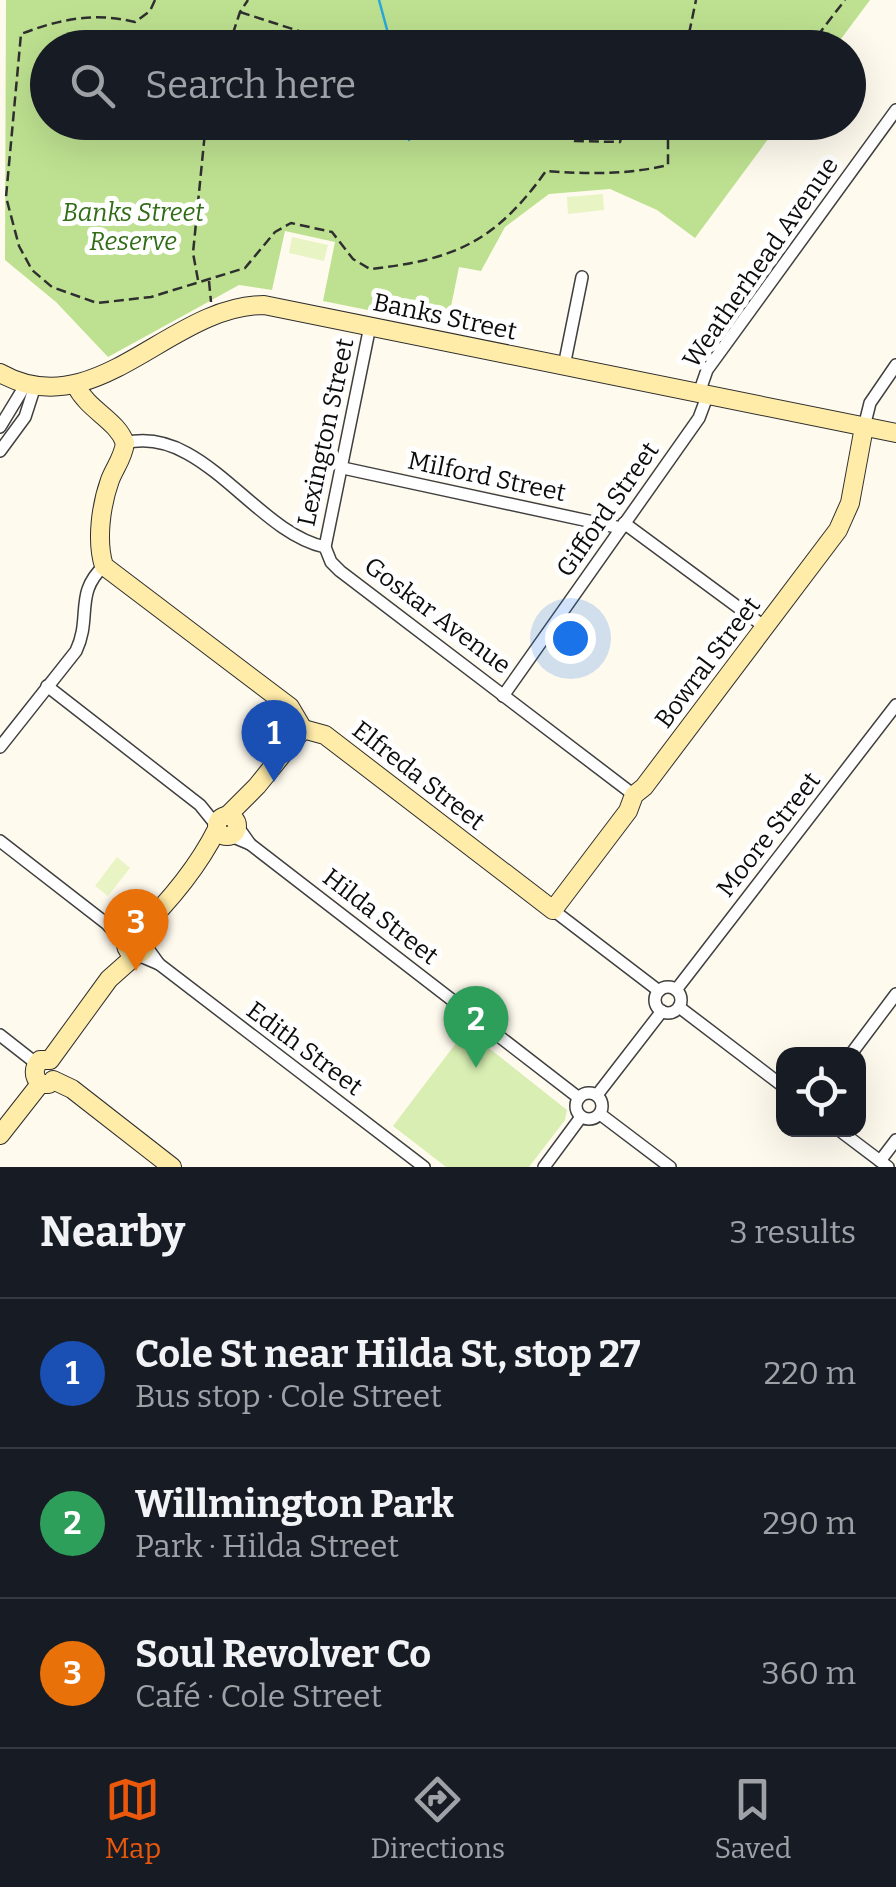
<!DOCTYPE html>
<meta charset="utf-8">
<style>
:root{--surface:#171b24;--page:#20242c;--text:#f1f3f6;--muted:#9ea1a6;--line:#363941;--accent:#ea580c}
body{margin:0;font-family:Bitter,serif;background:var(--page);color:var(--text)}
.controls{position:absolute;right:30px;bottom:30px;display:grid;overflow:hidden;border-radius:20px;box-shadow:0 10px 40px #0002}
.controls button{width:90px;height:90px;display:grid;place-items:center;padding:0;border:0;border-bottom:2px solid var(--line);background:var(--surface);color:var(--text);font:50px sans-serif}
.you{position:absolute;left:570px;top:638px;width:35px;height:35px;margin:-25px;border:8px solid #fff;border-radius:50%;background:#1a73e8;box-shadow:0 0 0 15px #1a73e833}
.badge{display:grid;place-items:center;width:65px;height:65px;border-radius:50%;background:var(--accent);color:#fff;font-size:32px;font-weight:700}
.pin{position:absolute;translate:-50% -82px;filter:drop-shadow(0 2px 5px #0008)}
.pin::after{content:'';position:absolute;top:52px;width:35px;height:30px;background:inherit;clip-path:polygon(0 0,100% 0,50% 100%)}
.list{margin:0;padding:0;list-style:none}
h2{display:flex;justify-content:space-between;align-items:center;height:130px;margin:0;padding:0 40px;font-size:42px}
h2 small{font-size:32px;font-weight:400;color:var(--muted)}
.list li{display:grid;grid-template-columns:65px 1fr auto;gap:30px;align-items:center;box-sizing:border-box;height:150px;padding:0 40px;border-top:2px solid var(--line)}
.list b{display:block;font-size:38px;white-space:nowrap}
.list p{margin:0;font-size:32px;white-space:nowrap;color:var(--muted)}
.list em{font-size:32px;font-style:normal;color:var(--muted)}
.icon{flex:none;width:55px;height:55px;fill:none;stroke:currentColor;stroke-width:2;stroke-linecap:round;stroke-linejoin:round}
.map{position:relative;flex:none;width:896px;height:1167px;overflow:hidden}
.search{position:absolute;background:var(--surface);box-shadow:0 10px 40px #0002;left:30px;right:30px;top:30px;height:110px;display:flex;align-items:center;gap:25px;box-sizing:border-box;padding:0 35px;border-radius:55px;color:var(--muted);font-size:38px}
.sheet{height:580px;background:var(--surface)}
nav{display:flex;justify-content:space-around;align-items:center;box-sizing:border-box;height:140px;border-top:2px solid var(--line);background:var(--surface);font-size:28px;color:var(--muted)}
nav a{display:grid;justify-items:center;gap:5px}
nav .on{color:var(--accent)}
.map>svg:first-child{display:block}
</style>
<div class="map">
<svg width="896" height="1167" viewBox="0 0 896 1167">
<rect width="100%" height="100%" fill="#fffaee"/>
<path fill="#d8eeb2" d="M466,1030L567,1110L565,1120L529,1167H446L393,1126Z"/>
<path fill="#bde190" d="M6,0H870L835,47L48,48V122L780,123L695,238L657,210L610,189L549,194L505,227L481,271L459,267L447,326L323,301L335,242L285,231L272,290L239,285L108,357L56,302L5,260Z"/>
<g fill="#e9f4c5">
<path d="M603,194L604,210L568,214L567,197Z"/>
<path d="M292,237L328,245L324,261L289,253Z"/>
<path d="M117,857L130,868L108,896L95,886Z"/>
</g>
<g fill="none" stroke-linecap="round" stroke-linejoin="round">
<g stroke="#2aa8dc" stroke-width="2.5">
<path d="M379,0L392,48"/>
<path d="M405,122L409,140"/>
</g>
<g stroke="#404040" stroke-width="14">
<g id="street">
<path d="M564,366L582,277"/>
<path d="M699,393L707,370L896,110"/>
<path d="M0,427L26,384"/>
<path d="M864,427L870,403L896,365"/>
<path d="M125,443C202,424 255,532 325,547L331,562L340,571L634,795"/>
<path d="M0,451L25,417L35,386"/>
<path d="M343,468L621,528"/>
<path d="M624,523L765,627"/>
<path d="M325,547L370,326"/>
<path d="M47,686L200,805L217,826"/>
<path d="M503,696L699,418L708,394"/>
<path d="M0,747L76,651C92,618 74,593 104,566"/>
<path d="M238,827L250,844L579,1098"/>
<path d="M231,836L250,844"/>
<path d="M0,841L107,924L125,944"/>
<path d="M553,910L659,991"/>
<path d="M146,946L159,964"/>
<path d="M138,955L159,964L424,1167"/>
<circle cx="668" cy="1000" r="13"/>
<path d="M676,990L896,705"/>
<path d="M679,1007L784,1087"/>
<path d="M0,1035L37,1064"/>
<path d="M851,1054L896,994"/>
<circle cx="589" cy="1106" r="13"/>
<path d="M597,1095L662,1011"/>
<path d="M600,1114L670,1167"/>
<path d="M839,1130L888,1167"/>
<path d="M880,1161L896,1140"/>
<path d="M544,1167L581,1117"/>
</g>
</g>
<g stroke="#2f2f2f" stroke-width="20">
<g id="secondary">
<path d="M0,373C96,427 170,305 264,305L896,433"/>
<path d="M76,386C89,411 117,420 125,443C123,458 115,467 110,480C101,505 96,541 104,566L290,707L303,729"/>
<path d="M303,729L325,735L553,910L628,811L634,795L644,787L838,530L850,503L864,427"/>
<path d="M228,815L257,786L303,729"/>
<circle cx="227" cy="826" r="10"/>
<circle cx="136" cy="944" r="10"/>
<path d="M136,934C168,903 197,869 217,829"/>
<path d="M53,1080L72,1089L172,1167"/>
<path d="M40,1084C33,1076 33,1068 40,1060H50L109,979L136,955"/>
<path d="M0,1135L40,1084H49"/>
</g>
</g>
<g stroke="#2f2f2f" stroke-width="2.5" stroke-dasharray="10 5" stroke-linecap="butt">
<path d="M155,0L150,11L135,22C94,12 60,19 21,34L6,197L19,246L32,270L52,287L97,303L151,297L245,268L275,232L291,223L332,232L353,259L370,269C455,260 496,241 546,171C588,174 627,175 668,165V122"/>
<path d="M240,12L305,33L324,48"/>
<path d="M228,48L240,12L248,0"/>
<path d="M686,48L696,0"/>
<path d="M808,48L845,0"/>
<path d="M533,122L575,141L620,142L626,122"/>
<path d="M702,122L721,127L732,122"/>
<path d="M198,280L193,253L206,122"/>
<path d="M209,281L211,302"/>
</g>
<use href="#street" stroke="#fff" stroke-width="11"/>
<use href="#secondary" stroke="#ffeca9" stroke-width="18"/>
</g>
<g text-anchor="middle" stroke-width="10" stroke-linejoin="round" paint-order="stroke">
<g font-size="25" font-style="italic" fill="#316c16" stroke="#fff">
<text x="133" y="221">Banks Street<tspan x="133" dy="29">Reserve</tspan></text>
</g>
<g font-size="25" fill="#0d0d0d" stroke="#fff">
<text transform="translate(760 262) rotate(-55)" y="9">Weatherhead Avenue</text>
<text transform="translate(445 316) rotate(12)" y="9">Banks Street</text>
<text transform="translate(325 432) rotate(-78)" y="9">Lexington Street</text>
<text transform="translate(487 476) rotate(12)" y="9">Milford Street</text>
<text transform="translate(607 509) rotate(-55)" y="9">Gifford Street</text>
<text transform="translate(438 615) rotate(37)" y="9">Goskar Avenue</text>
<text transform="translate(707 662) rotate(-53)" y="9">Bowral Street</text>
<text transform="translate(419 775) rotate(38)" y="9">Elfreda Street</text>
<text transform="translate(768 834) rotate(-52)" y="9">Moore Street</text>
<text transform="translate(381 916) rotate(38)" y="9">Hilda Street</text>
<text transform="translate(305 1048) rotate(37)" y="9">Edith Street</text>
</g>
</g>
</svg>
<div class="controls">
<button><svg class="icon" aria-label="locate" viewBox="0 0 24 24"><circle cx="12" cy="12" r="6"/><path d="M12 2v4M12 18v4M2 12h4M18 12h4"/></svg></button>
</div>
<div class="you"></div>
<div class="pin badge" style="left:274px;top:782px;background:#1a4fb4">1</div>
<div class="pin badge" style="left:476px;top:1068px;background:#2e9e5b">2</div>
<div class="pin badge" style="left:136px;top:971px;background:#e8710a">3</div>
<div class="search"><svg class="icon" aria-label="search" viewBox="0 0 24 24"><circle cx="10" cy="10" r="6"/><path d="M15 15l6 6"/></svg>Search here</div>
</div>
<section class="sheet">
<h2>Nearby<small>3 results</small></h2>
<ul class="list">
<li><span class="badge" style="background:#1a4fb4">1</span><div><b>Cole St near Hilda St, stop 27</b><p>Bus stop · Cole Street</p></div><em>220 m</em></li>
<li><span class="badge" style="background:#2e9e5b">2</span><div><b>Willmington Park</b><p>Park · Hilda Street</p></div><em>290 m</em></li>
<li><span class="badge" style="background:#e8710a">3</span><div><b>Soul Revolver Co</b><p>Café · Cole Street</p></div><em>360 m</em></li>
</ul>
</section>
<nav>
<a class="on"><svg class="icon" aria-label="map" viewBox="0 0 24 24"><path d="M3 6l6-2 6 2 6-2v14l-6 2-6-2-6 2zM9 4v14M15 6v14"/></svg>Map</a>
<a><svg class="icon" aria-label="directions" viewBox="0 0 24 24"><path d="M12 3l9 9-9 9-9-9zM9 14v-3h6M13 9l2 2-2 2"/></svg>Directions</a>
<a><svg class="icon" aria-label="saved" viewBox="0 0 24 24"><path d="M7 4h10v16l-5-4-5 4z"/></svg>Saved</a>
</nav>
